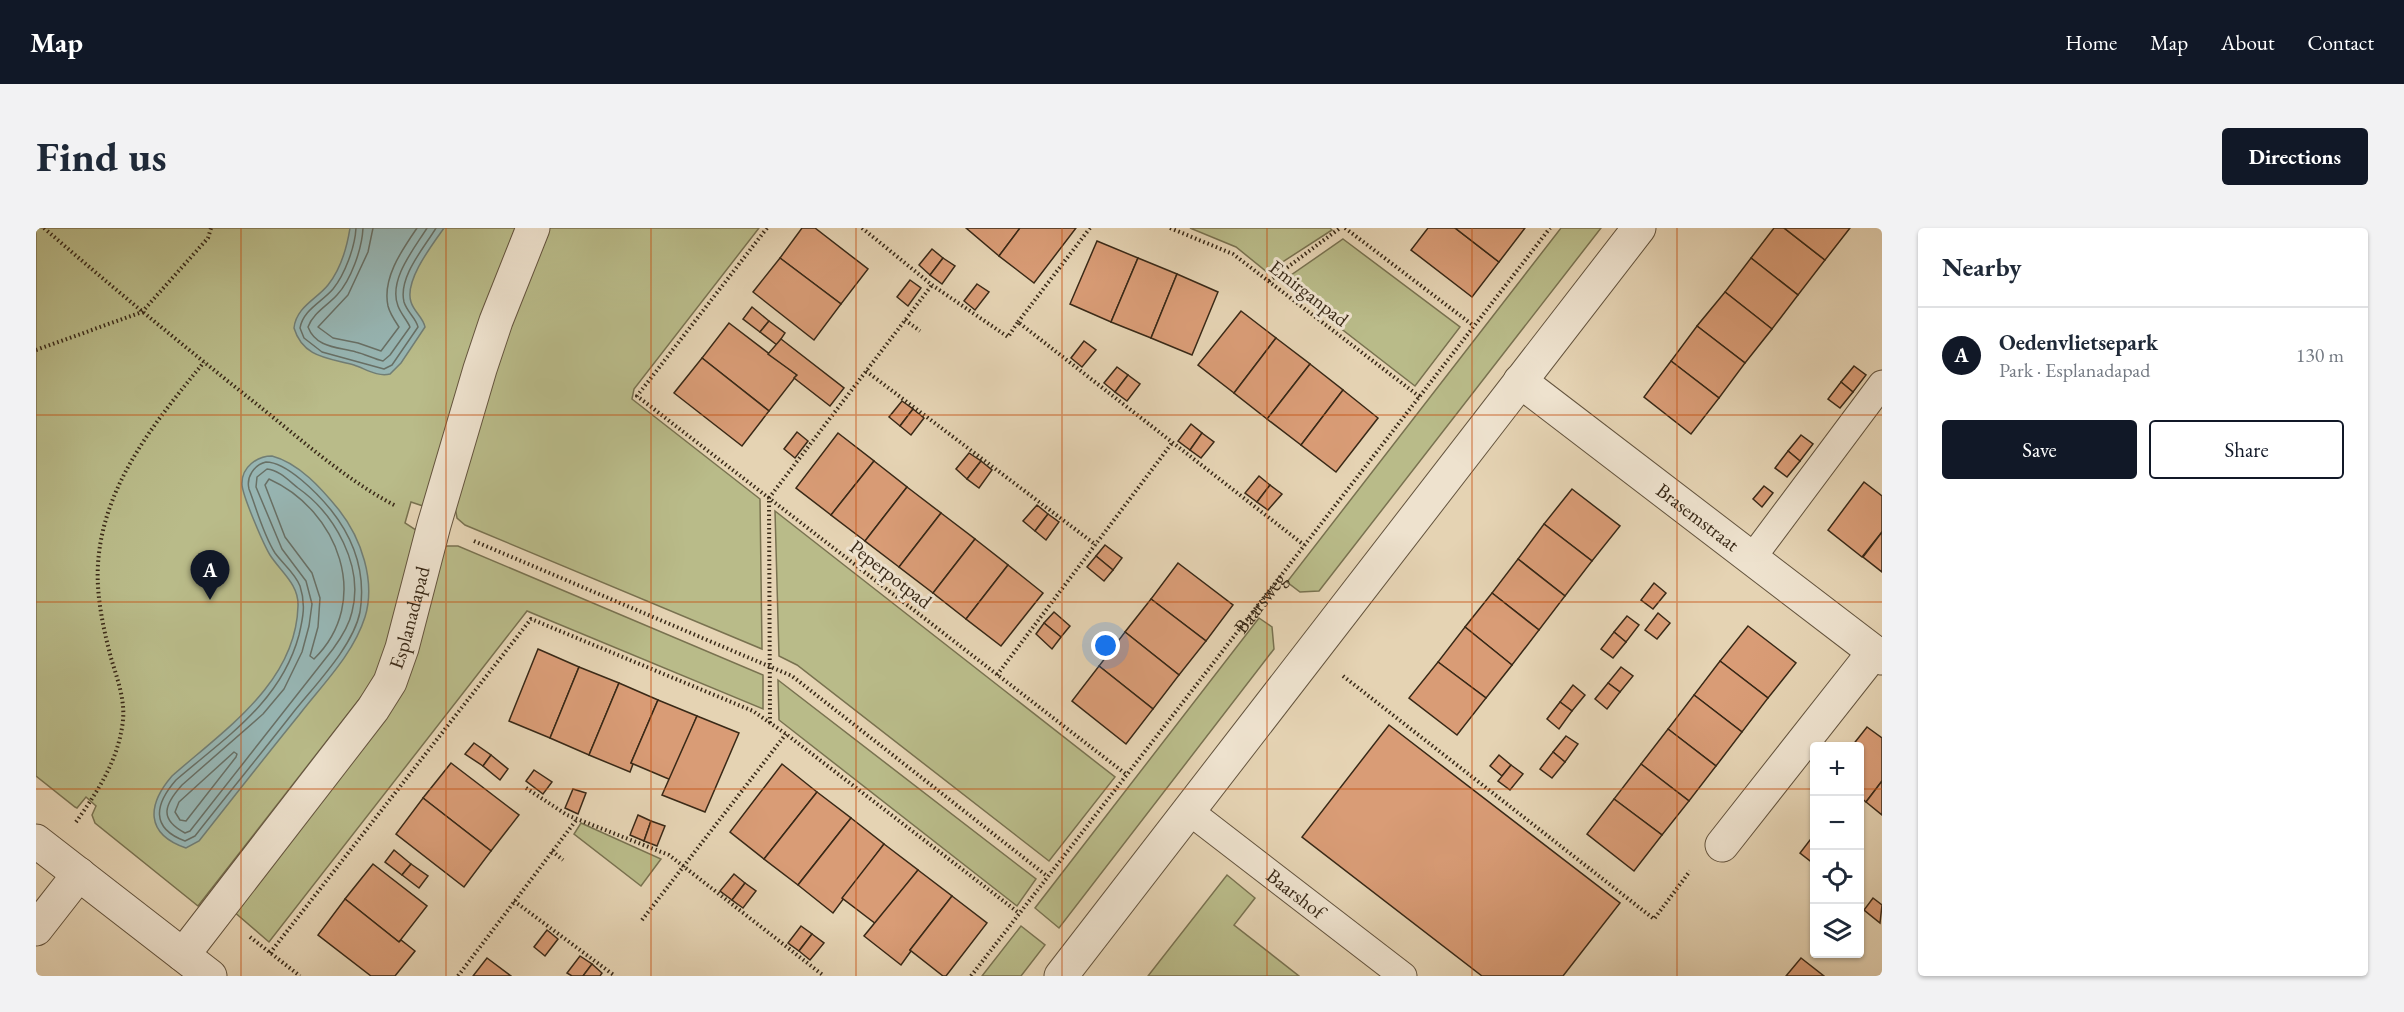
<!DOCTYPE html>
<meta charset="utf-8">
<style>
:root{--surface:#fff;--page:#f2f2f3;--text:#1f2937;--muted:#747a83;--line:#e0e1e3;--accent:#111827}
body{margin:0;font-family:"EB Garamond",serif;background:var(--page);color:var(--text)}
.controls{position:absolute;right:18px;bottom:18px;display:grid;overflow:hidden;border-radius:6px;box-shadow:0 2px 4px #0004}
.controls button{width:54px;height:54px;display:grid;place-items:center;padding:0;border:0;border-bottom:2px solid var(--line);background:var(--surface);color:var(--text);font:30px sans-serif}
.you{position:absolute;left:1070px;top:418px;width:21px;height:21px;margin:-15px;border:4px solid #fff;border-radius:50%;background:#1a73e8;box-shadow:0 0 0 9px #1a73e833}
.badge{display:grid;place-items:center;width:39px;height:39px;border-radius:50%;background:var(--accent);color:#fff;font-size:20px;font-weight:700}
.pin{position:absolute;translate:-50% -50px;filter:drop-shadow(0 2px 3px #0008)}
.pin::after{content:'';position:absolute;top:32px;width:21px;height:18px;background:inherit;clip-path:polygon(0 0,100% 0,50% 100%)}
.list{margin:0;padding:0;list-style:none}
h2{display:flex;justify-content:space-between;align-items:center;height:78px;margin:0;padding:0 24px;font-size:26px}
h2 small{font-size:20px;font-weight:400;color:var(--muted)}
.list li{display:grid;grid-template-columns:39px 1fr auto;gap:18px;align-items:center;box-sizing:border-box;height:96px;padding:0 24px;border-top:2px solid var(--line)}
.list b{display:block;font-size:22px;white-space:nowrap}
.list p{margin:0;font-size:20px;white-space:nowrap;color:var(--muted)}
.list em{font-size:20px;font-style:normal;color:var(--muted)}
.actions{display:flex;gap:12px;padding:18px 24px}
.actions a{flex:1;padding:14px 0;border:2px solid var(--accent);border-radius:6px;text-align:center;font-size:21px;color:var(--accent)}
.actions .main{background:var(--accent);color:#fff}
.icon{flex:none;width:33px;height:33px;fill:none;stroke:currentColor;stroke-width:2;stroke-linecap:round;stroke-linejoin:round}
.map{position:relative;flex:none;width:1846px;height:748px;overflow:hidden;border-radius:6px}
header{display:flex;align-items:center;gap:36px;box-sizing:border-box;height:84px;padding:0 30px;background:var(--accent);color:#fff}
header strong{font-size:28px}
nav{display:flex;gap:33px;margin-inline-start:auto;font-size:21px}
.intro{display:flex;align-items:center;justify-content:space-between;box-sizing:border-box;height:144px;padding:0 36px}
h1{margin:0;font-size:42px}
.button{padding:15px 27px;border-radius:6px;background:var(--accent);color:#fff;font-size:21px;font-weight:700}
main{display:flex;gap:36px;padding:0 36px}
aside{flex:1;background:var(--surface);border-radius:6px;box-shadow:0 2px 4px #0004}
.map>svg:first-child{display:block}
</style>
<header>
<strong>Map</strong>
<nav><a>Home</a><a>Map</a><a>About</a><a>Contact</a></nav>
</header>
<div class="intro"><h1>Find us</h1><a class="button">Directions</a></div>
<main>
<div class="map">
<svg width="1846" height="748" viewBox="0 0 1846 748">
<rect width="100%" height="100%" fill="#e5d3b3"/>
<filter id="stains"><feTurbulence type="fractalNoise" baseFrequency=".00333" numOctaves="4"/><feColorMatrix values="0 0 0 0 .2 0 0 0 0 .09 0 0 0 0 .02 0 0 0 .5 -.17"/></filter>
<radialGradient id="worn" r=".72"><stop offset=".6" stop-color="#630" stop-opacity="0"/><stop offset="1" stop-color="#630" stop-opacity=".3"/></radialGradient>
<g fill="#b9bb89" stroke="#797250" stroke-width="1.5">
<path d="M0,0H484L387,278L375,274L369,295L380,302L351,425L336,455L162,678L59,595L56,587L60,578L50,569L41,580L39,579L0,548Z"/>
<path d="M513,0H723L598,161L596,171L724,271L726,421L429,297L421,290L419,279L484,64Z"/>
<path d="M1154,0H1294L1296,2L1231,44L1200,19Z"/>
<path d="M1525,0H1565L1283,363L1264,364L1251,354Z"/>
<path d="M1307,11L1424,99L1379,158L1245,54Z"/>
<path d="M739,283L1079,549L1013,633L761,437L743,428Z"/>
<path d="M411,318H422L727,447V481L491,383L233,714L197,683L362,466L407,320Z"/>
<path d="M1223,390L1236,399L1238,421L1023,700L999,680Z"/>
<path d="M742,452L1000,651L981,678L743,492Z"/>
<path d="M545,595L625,631L605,658L538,606Z"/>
<path d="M1191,647L1219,670L1198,697L1263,748H1112Z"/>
<path d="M985,698L1009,717L985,748H946Z"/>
</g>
<g fill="#97b6b4" stroke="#717e75" stroke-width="1.5">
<path d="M314,0H408C396,17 368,53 375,74C378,84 387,89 389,99L365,135L354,146C341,149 330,141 318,137C293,130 267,130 258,100C260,79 281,71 292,57C304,42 311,19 314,0Z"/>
<path d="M236,228C263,235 286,261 303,282C325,310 340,353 329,389C317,427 286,457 263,487C229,529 196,571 163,613L150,620C109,606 111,577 136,548C188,502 260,455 262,378C263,356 244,343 234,327C228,317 205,265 206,255C206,239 221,228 236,228Z"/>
</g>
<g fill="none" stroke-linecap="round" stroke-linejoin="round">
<g stroke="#687066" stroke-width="1.5">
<path d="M320,0C319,19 309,46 297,61C286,74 267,82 264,100L268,110L286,124L348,141L356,137L382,99C380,90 371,84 368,74C362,49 388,20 400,0"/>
<path d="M327,0C326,21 315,52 301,67C291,78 277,85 272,99C280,120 302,119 320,124C329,126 338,131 347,133L354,127L374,99C371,92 365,86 362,78C352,52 378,21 391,0"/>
<path d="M337,0L332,24L312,67L282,99L297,110L322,115L345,123L363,99C359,93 354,86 352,78C346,50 366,22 381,0"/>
<path d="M230,234C251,234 282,266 295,282C318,311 330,346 324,384C317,419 278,458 256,486C224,527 191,567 159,608L149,613C114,600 119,576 140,552C190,509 245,474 263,407C267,390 270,376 264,358C259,345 247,336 239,325C227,306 221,282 213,261C210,249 218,237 230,234Z"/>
<path d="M231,241C243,242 253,253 262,260C299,286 328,338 316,384C313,398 305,410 297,421L154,603L149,605C122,591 129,576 146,557L227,486L248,461L266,424L273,398L276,376L270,353L246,321L220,259L221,249Z"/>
<path d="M233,251C302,282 337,373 278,431L274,428L282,399L284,370L276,345L249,309L229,257Z"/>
<path d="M198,524L201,526L200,529L150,593L144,592L139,584L143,574Z"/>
</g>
</g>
<g fill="#d99c76" stroke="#392917" stroke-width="1.5">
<path d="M766,0H779L832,41L805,76L744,30Z"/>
<path d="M930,0H984L963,28Z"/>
<path d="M984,0H1040L998,55L963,28Z"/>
<path d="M1392,0H1419L1463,34L1436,69L1375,22Z"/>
<path d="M1419,0H1489L1463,34Z"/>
<path d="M1738,0H1748L1789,32L1762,67L1715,30Z"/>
<path d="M1748,0H1814L1789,32Z"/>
<path d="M1061,13L1102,30L1075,94L1034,76Z"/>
<path d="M896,21L907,30L894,47L883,37Z"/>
<path d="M744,30L805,76L778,112L717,64Z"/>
<path d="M907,30L919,38L906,56L894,47Z"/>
<path d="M1102,30L1141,46L1115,110L1075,94Z"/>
<path d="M1715,30L1762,67L1736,101L1689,64Z"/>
<path d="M1141,46L1182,64L1156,127L1115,110Z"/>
<path d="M874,52L885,60L872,78L861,69Z"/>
<path d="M941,56L953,64L939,82L928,73Z"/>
<path d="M1689,64L1736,101L1709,135L1661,98Z"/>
<path d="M716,79L733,93L724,104L707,91Z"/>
<path d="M1205,83L1240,110L1198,165L1162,137Z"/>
<path d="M733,93L749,105L741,117L724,104Z"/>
<path d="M693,95L761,147L733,183L666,130Z"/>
<path d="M1661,98L1709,135L1683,170L1635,133Z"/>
<path d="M1240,110L1274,136L1231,191L1198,165Z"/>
<path d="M745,111L808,160L794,178L758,150L761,147L732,126Z"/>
<path d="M1048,113L1060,122L1046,139L1035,130Z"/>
<path d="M666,130L733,183L706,218L638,165Z"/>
<path d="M1635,133L1683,170L1655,206L1608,169Z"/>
<path d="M1274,136L1307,162L1265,217L1231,191Z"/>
<path d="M1818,138L1830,147L1817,164L1805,154Z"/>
<path d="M1081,139L1092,147L1079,164L1068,155Z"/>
<path d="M1092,147L1104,156L1091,173L1079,164Z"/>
<path d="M1805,154L1817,164L1804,180L1792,171Z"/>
<path d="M1307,162L1342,190L1300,244L1265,217Z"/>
<path d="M866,173L877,181L864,198L853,189Z"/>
<path d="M877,181L888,190L875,207L864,198Z"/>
<path d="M1155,196L1166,205L1154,222L1142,213Z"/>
<path d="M761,204L772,213L759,230L748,221Z"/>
<path d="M802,205L838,233L795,287L760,260Z"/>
<path d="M1166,205L1178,214L1165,230L1154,222Z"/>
<path d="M1765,207L1777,216L1764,233L1752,223Z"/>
<path d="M1752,223L1764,233L1751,249L1739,240Z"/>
<path d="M933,225L945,233L931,251L920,241Z"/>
<path d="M838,233L871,259L829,313L795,287Z"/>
<path d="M945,233L956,242L943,260L931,251Z"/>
<path d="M1223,248L1234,257L1221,274L1209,265Z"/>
<path d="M1828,254L1846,268V304L1826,329L1792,302Z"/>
<path d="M1234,257L1246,266L1232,282L1221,274Z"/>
<path d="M1728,258L1737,265L1726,279L1717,271Z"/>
<path d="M871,259L905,285L863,339L829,313Z"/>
<path d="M1536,261L1584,298L1556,333L1508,296Z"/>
<path d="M1001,277L1012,286L999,303L987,293Z"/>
<path d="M905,285L939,311L897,365L863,339Z"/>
<path d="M1012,286L1023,294L1010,312L999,303Z"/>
<path d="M1508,296L1556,333L1529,368L1482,331Z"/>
<path d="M1846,304V344L1827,329Z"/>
<path d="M939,311L972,337L930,391L897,365Z"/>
<path d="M1069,317L1086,330L1077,342L1060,328Z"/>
<path d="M1060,328L1077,342L1068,353L1051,339Z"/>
<path d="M1482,331L1529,368L1503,402L1456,365Z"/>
<path d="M1142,335L1197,377L1170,413L1115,371Z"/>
<path d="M972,337L1007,365L965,418L930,391Z"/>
<path d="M1618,355L1630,365L1617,381L1605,372Z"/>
<path d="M1456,365L1503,402L1476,437L1429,399Z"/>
<path d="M1115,371L1170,413L1143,447L1089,404Z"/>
<path d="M1018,384L1034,398L1025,409L1008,395Z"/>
<path d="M1622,385L1634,395L1621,411L1609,402Z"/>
<path d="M1591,388L1603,397L1590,414L1578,404Z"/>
<path d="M1008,395L1025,409L1016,421L1000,406Z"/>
<path d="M1712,398L1760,435L1732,470L1684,433Z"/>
<path d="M1429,399L1476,437L1450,470L1402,434Z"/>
<path d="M1089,404L1143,447L1117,481L1063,438Z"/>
<path d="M1578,404L1590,414L1577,430L1565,421Z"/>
<path d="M502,421L543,439L514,510L473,493Z"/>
<path d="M1684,433L1732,470L1706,504L1658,467Z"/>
<path d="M1402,434L1450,470L1421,507L1373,470Z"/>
<path d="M1063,438L1117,481L1090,516L1036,473Z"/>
<path d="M543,439L583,455L553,527L514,510Z"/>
<path d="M1585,439L1597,448L1584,464L1572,455Z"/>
<path d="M583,455L622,472L595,535L597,536L594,544L553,527Z"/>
<path d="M1572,455L1584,464L1571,481L1559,471Z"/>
<path d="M1537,457L1549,467L1536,483L1524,474Z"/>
<path d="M1658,467L1706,504L1680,538L1632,501Z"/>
<path d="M622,472L661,488L635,552L595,535Z"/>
<path d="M1524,474L1536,483L1523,501L1511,491Z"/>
<path d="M661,488L703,505L669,584L626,567Z"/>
<path d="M1353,497L1584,675L1527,748H1446L1266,609Z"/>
<path d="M1831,499L1846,510V553L1830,574L1824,569V518H1816Z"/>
<path d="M1632,501L1680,538L1653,573L1605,536Z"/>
<path d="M1530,508L1542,516L1529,534L1517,524Z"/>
<path d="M438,515L455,527L447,538L429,526Z"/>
<path d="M1517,524L1529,534L1516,550L1504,541Z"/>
<path d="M455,527L472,541L464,552L447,538Z"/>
<path d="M1463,527L1475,537L1466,548L1454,538Z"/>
<path d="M415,535L483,587L455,623L387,570Z"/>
<path d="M746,536L781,564L728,631L694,604Z"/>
<path d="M1605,536L1653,573L1626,607L1578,571Z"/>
<path d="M1475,537L1487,546L1474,562L1462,553Z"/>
<path d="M498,542L516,554L507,566L490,553Z"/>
<path d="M1846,553V587L1830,574Z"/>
<path d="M537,561L550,565L542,586L529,580Z"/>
<path d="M781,564L815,590L762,657L728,631Z"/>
<path d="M387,570L455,623L428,659L360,606Z"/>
<path d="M1578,571L1626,607L1598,643L1551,606Z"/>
<path d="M602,587L615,593L608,613L594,607Z"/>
<path d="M815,590L848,616L797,685L762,657Z"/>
<path d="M615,593L629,598L621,618L608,613Z"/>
<path d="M1774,612L1778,615V636L1764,625Z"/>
<path d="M848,616L882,642L840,696L806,670Z"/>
<path d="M358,622L375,636L366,647L349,634Z"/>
<path d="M337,636L391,678L363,714L309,671Z"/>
<path d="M375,636L392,648L383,660L366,647Z"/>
<path d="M882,642L916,668L874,722L875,723L865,737L828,708Z"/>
<path d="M698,646L709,655L696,672L684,663Z"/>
<path d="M709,655L720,663L707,680L696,672Z"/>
<path d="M916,668L951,695L910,748H907L874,722Z"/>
<path d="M1837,670L1846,677L1844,695L1828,682Z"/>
<path d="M309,671L363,714L365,712L379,723L359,748H335L282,707Z"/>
<path d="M765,698L776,706L763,723L752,715Z"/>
<path d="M511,702L522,711L509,728L498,719Z"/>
<path d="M776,706L788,715L774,732L763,723Z"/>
<path d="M544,728L556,736L547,748H536L531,745Z"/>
<path d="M451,730L475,748H437Z"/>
<path d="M1765,730L1788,748H1750Z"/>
<path d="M556,736L566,745L564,748H547Z"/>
</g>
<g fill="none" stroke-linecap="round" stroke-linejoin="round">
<g stroke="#64543e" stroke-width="29">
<g id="lane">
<path d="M1716,330L1846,156"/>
<path id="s2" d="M1153,583L1367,748"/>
</g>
</g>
<g stroke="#64543e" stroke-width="35">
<g id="street">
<path id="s3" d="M1484,153L1846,430"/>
<path d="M0,613L174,748"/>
<path d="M1686,617L1838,424"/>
<path d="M0,701L43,646"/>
<path id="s4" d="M147,727L337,481L354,454L366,420L398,297L444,141L460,93L497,0"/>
<path d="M1025,748L1603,0"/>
</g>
</g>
<g stroke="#392917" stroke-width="4" stroke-dasharray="1.5 3" stroke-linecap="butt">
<path d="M8,0C78,61 150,120 223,178C267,213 310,252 360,278"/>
<path d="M731,0L601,168L1091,547"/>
<path d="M826,0L896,57L972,109L982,94L1268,317"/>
<path d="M1134,0L1197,26L1384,169"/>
<path d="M1309,0L1438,98"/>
<path d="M1233,53L1304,0"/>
<path d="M869,92L884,103"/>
<path d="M982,94L1054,0"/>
<path d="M0,122L106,84L172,10L175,0"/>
<path d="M830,143L1060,317"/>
<path d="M438,313L756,448L1011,648"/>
<path d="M961,447L1136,215"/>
<path d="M1307,448L1618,691L1654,643"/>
<path d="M734,495L733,270L896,57"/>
<path d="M490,560L531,587L633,627L788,748"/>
<path d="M40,594C62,563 83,531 87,492C89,471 81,450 75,430C67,399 60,367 62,336C67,256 120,193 168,134"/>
<path d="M516,623L527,632"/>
<path d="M478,673L579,748"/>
<path d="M606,692L750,506"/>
<path d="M214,709L264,748"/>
<path d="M234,725L495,391L717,483L750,506L983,685"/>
<path d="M422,748L541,591"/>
<path id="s1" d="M935,748L1514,0"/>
</g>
<use href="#lane" stroke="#eee2ce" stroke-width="27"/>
<use href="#street" stroke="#eee2ce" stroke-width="33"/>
</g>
<path fill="none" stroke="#c54f0e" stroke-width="1.5" stroke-opacity="0.55" d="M205,0V748M410,0V748M615,0V748M820,0V748M1026,0V748M1231,0V748M1436,0V748M1641,0V748M0,187H1846M0,374H1846M0,561H1778M1824,561H1846"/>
<g text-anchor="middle" stroke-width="6" stroke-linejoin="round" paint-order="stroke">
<g font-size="20" fill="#392917" stroke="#eee2ce">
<text transform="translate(1273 65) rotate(38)" y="7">Emirganpad</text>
<text dy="7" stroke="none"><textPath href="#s3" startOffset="224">Brasemstraat</textPath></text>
<text transform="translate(855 346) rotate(38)" y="7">Peperpotpad</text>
<text dy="7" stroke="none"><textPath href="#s1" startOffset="472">Baarsweg</textPath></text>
<text dy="7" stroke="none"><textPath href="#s4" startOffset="410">Esplanadapad</textPath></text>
<text dy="7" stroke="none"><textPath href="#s2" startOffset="135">Baarshof</textPath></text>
</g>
</g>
<rect width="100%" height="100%" filter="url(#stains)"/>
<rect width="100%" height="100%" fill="url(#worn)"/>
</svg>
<div class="controls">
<button>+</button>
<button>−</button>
<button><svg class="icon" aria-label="locate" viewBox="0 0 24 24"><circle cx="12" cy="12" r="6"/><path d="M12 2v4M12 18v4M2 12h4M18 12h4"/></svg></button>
<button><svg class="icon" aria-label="layers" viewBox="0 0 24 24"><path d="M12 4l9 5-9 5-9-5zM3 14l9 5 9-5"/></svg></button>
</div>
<div class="you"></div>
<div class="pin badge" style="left:174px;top:372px">A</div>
</div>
<aside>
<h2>Nearby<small></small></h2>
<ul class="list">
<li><span class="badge">A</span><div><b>Oedenvlietsepark</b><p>Park · Esplanadapad</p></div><em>130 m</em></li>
</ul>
<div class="actions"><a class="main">Save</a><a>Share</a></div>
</aside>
</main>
